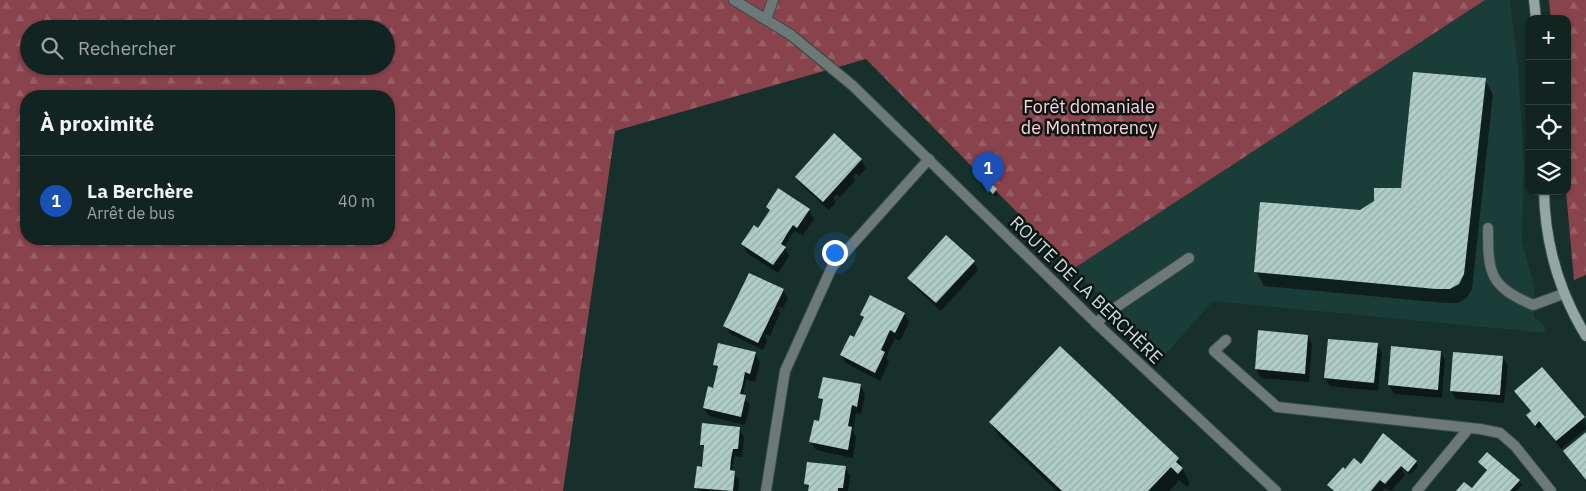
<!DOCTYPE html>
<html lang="fr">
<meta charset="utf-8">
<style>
:root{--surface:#112420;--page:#1a2c29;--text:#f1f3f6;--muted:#9ca4a5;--line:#30413e;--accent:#db2777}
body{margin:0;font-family:"IBM Plex Sans",sans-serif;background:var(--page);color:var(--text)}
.controls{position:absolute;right:15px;top:15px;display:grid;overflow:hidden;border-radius:10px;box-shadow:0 1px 4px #0004}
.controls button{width:45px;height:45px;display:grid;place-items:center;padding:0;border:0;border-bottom:1px solid var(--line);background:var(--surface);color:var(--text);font:25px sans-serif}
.you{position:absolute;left:834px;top:252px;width:18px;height:18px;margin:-12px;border:4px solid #fff;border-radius:50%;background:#1a73e8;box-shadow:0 0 0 8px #1a73e833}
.badge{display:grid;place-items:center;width:32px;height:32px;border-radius:50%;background:var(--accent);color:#fff;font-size:16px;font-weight:700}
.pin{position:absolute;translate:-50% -41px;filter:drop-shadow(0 1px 2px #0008)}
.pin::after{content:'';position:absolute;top:26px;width:18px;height:15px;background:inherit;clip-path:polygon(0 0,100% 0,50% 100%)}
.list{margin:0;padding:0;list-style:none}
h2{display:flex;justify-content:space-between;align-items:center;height:65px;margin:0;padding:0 20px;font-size:21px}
h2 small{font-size:16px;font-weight:400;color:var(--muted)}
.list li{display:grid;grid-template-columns:32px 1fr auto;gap:15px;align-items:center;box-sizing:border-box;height:90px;padding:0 20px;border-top:1px solid var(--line)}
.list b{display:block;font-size:19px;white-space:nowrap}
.list p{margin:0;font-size:16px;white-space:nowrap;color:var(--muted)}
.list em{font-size:16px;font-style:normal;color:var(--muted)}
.icon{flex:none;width:28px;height:28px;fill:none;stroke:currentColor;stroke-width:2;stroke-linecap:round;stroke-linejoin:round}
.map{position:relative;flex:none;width:1586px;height:491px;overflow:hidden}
.search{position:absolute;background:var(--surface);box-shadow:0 1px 4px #0004;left:20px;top:20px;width:375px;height:55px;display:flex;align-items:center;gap:12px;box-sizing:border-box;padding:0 18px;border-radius:28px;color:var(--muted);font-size:19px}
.panel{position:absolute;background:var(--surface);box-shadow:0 1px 4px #0004;left:20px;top:90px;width:375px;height:155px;border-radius:20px}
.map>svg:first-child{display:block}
</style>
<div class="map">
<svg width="1586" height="491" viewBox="0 0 1586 491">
<defs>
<pattern id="forest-firs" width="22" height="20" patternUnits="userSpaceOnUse" patternTransform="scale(1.25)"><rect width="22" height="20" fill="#88434d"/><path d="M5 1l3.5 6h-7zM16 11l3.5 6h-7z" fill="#985e66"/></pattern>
<pattern id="building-hatch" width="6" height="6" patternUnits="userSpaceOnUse" patternTransform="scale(1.25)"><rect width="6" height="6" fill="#afcdc6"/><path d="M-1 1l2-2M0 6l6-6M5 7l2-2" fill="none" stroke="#93aaa5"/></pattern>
</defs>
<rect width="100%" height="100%" fill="#17302b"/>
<path fill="#1a3d38" d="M1485,0H1510L1518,68L1524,163L1522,241L1535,290L1534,317L1544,325L1546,333L1213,301L1163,357L1073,269Z"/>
<g fill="url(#forest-firs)" fill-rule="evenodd">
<path d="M0,0H1485L1073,269L866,59L615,131L563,491H0ZM29,29H386V66H29ZM26,96H389V239H26Z"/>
<path d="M1549,0H1586V275L1574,280L1566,191L1567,19H1551Z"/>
</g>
<g fill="#0007">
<path d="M1485,80L1493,94L1472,289L1467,298L1458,303H1445L1264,286L1256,271L1403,189Z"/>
<path d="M834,135L861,160L866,169L859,176L856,173L853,177L855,181L840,197L837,194L833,198L836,202L829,210L801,185L796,177Z"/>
<path d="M987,188L996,190L998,194L996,197Z"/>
<path d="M767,207L809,210L814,219L803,235L794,231L784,247L789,256L778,273L747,253L743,244L758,230L770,212Z"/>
<path d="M974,262L978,270L941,311L914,286L909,278Z"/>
<path d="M783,290L788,299L783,308L777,307L780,313L770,336L766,334L765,337L767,341L763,350L730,334L725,326Z"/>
<path d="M904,314L909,322L900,341L895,338L886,357L889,362L880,381L846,363L841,355L854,339L864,320L861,315Z"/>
<path d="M1308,336L1312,344L1309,382L1261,378L1256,369Z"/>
<path d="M1377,345L1382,353L1378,391L1330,386L1325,378Z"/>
<path d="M1392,347L1441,352L1445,360L1442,398L1394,394L1389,385Z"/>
<path d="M755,353L760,362L755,382L746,379L743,396L750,405L745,425L709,416L704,408L714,389L718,371L714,364Z"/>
<path d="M1503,358L1508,366L1504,403L1456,399L1451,391Z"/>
<path d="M860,385L865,394L861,414L856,413L853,431L856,437L853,458L816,450L811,442L820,422L823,404L820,398Z"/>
<path d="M1515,391L1584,418L1586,429L1561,449L1543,425L1538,429L1530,419L1531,412Z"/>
<path d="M990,422L1178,458L1190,484L1187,487L1179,480L1169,491H1057L999,436Z"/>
<path d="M739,428L744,437L742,457L734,456L732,472L739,480L738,491H697L698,468L703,469L705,452L701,444Z"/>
<path d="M1586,434V481L1564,451Z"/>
<path d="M1416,462L1418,466L1410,475L1399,466L1405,475L1391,491L1385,488L1382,491H1332L1329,486L1345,471L1361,466Z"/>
<path d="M1480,463L1519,481L1522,485L1516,491H1475L1487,471Z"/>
<path d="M845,467L850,476L848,491H809L806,484Z"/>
</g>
<g fill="url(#building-hatch)">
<path d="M1413,72L1486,78L1464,274L1459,284L1450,289H1436L1254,272L1260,202L1360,210L1374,201V188H1401Z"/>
<path d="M834,133L862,159L823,202L795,177Z"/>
<path d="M987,180L997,189L993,194L983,184Z"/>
<path d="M778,188L810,209L797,228L793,225L787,234L781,244L786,247L773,265L741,244L754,225L758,228L770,210L766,207Z"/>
<path d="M946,235L975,261L936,303L907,278Z"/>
<path d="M749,273L784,289L758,343L723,326Z"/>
<path d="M870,295L905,313L895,333L890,330L881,350L885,352L875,373L840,355L850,335L854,337L864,317L860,315Z"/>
<path d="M1258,330L1308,335L1305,374L1255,369Z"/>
<path d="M1328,339L1378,343L1374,383L1324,378Z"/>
<path d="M718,343L756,352L750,374L745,372L743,383L740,394L746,395L741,417L703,408L708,386L713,388L718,366L713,365Z"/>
<path d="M1060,346L1179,458L1176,462L1183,468L1178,474L1171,467L1148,491H1062L989,422Z"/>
<path d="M1391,346L1441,351L1438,390L1388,385Z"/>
<path d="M1453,352L1503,356L1500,395L1450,391Z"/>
<path d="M1542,367L1585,417L1556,441L1539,421L1535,426L1526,415L1531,411L1514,391Z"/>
<path d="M823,377L861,384L857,407L852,405L848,426L852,427L848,450L809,442L814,420L819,421L823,399L818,398Z"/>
<path d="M702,423L740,427L738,449H733L731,459L730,470L735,471L733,491L694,488L697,466L702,467L704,445H700Z"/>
<path d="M1586,432V480L1563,451Z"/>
<path d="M1383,433L1417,461L1408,472L1401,466L1385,484L1380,480L1371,491H1334L1327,485L1343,467L1345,469L1354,458L1361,464Z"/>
<path d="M1487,452L1520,480L1510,491H1456L1464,482L1472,488L1487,470L1478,462Z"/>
<path d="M807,462L846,466L843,488H838V491H808L809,485L804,484Z"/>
</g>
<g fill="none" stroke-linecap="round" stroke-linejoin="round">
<g stroke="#344c47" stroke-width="12">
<g id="service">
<path d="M766,19L773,0"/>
<path d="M1488,228C1488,275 1490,286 1533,305L1563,294"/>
<path d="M1096,323L1109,312L1189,258"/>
<path d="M1226,340L1214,351L1277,407L1480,429L1500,433L1515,446L1551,491"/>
<path d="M1417,491L1469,428"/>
</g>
</g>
<g stroke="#344c47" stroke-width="12">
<path id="minor" d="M766,491L785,371L832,267L929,159"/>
</g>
<g stroke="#344c47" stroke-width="12">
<path id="tertiary" d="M734,0L791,35L852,85L1096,323L1276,491"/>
</g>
<g stroke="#344c47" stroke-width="12">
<g id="secondary">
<path d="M1534,0L1536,19"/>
<path d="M1544,191C1545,243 1559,292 1586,336"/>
</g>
</g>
<use href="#service" stroke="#6d7977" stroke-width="10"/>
<use href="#minor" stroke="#6d7977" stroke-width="10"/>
<use href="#tertiary" stroke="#6d7977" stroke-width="10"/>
<use href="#secondary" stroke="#93a6a2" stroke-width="10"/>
</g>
<g text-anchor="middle" stroke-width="5" stroke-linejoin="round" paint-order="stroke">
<g font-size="18" fill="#ffd3d7" stroke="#0b1513">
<text x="1089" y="113">Forêt domaniale<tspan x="1089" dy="21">de Montmorency</tspan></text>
</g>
<g font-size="18" fill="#cddcd9" stroke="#0b1513">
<text transform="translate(1086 290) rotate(44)" y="6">ROUTE DE LA BERCHÈRE</text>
</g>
</g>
</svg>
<div class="controls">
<button>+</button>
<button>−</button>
<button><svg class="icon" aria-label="locate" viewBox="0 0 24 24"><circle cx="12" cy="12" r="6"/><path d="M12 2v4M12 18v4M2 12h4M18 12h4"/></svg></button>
<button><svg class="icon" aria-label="layers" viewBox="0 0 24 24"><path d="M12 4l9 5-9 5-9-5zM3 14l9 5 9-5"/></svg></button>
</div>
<div class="you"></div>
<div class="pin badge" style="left:988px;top:193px;background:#1a4fb4">1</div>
<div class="search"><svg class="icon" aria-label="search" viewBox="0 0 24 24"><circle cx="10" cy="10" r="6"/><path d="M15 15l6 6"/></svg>Rechercher</div>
<section class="panel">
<h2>À proximité<small></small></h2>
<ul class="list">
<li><span class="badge" style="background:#1a4fb4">1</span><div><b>La Berchère</b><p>Arrêt de bus</p></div><em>40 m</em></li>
</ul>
</section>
</div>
